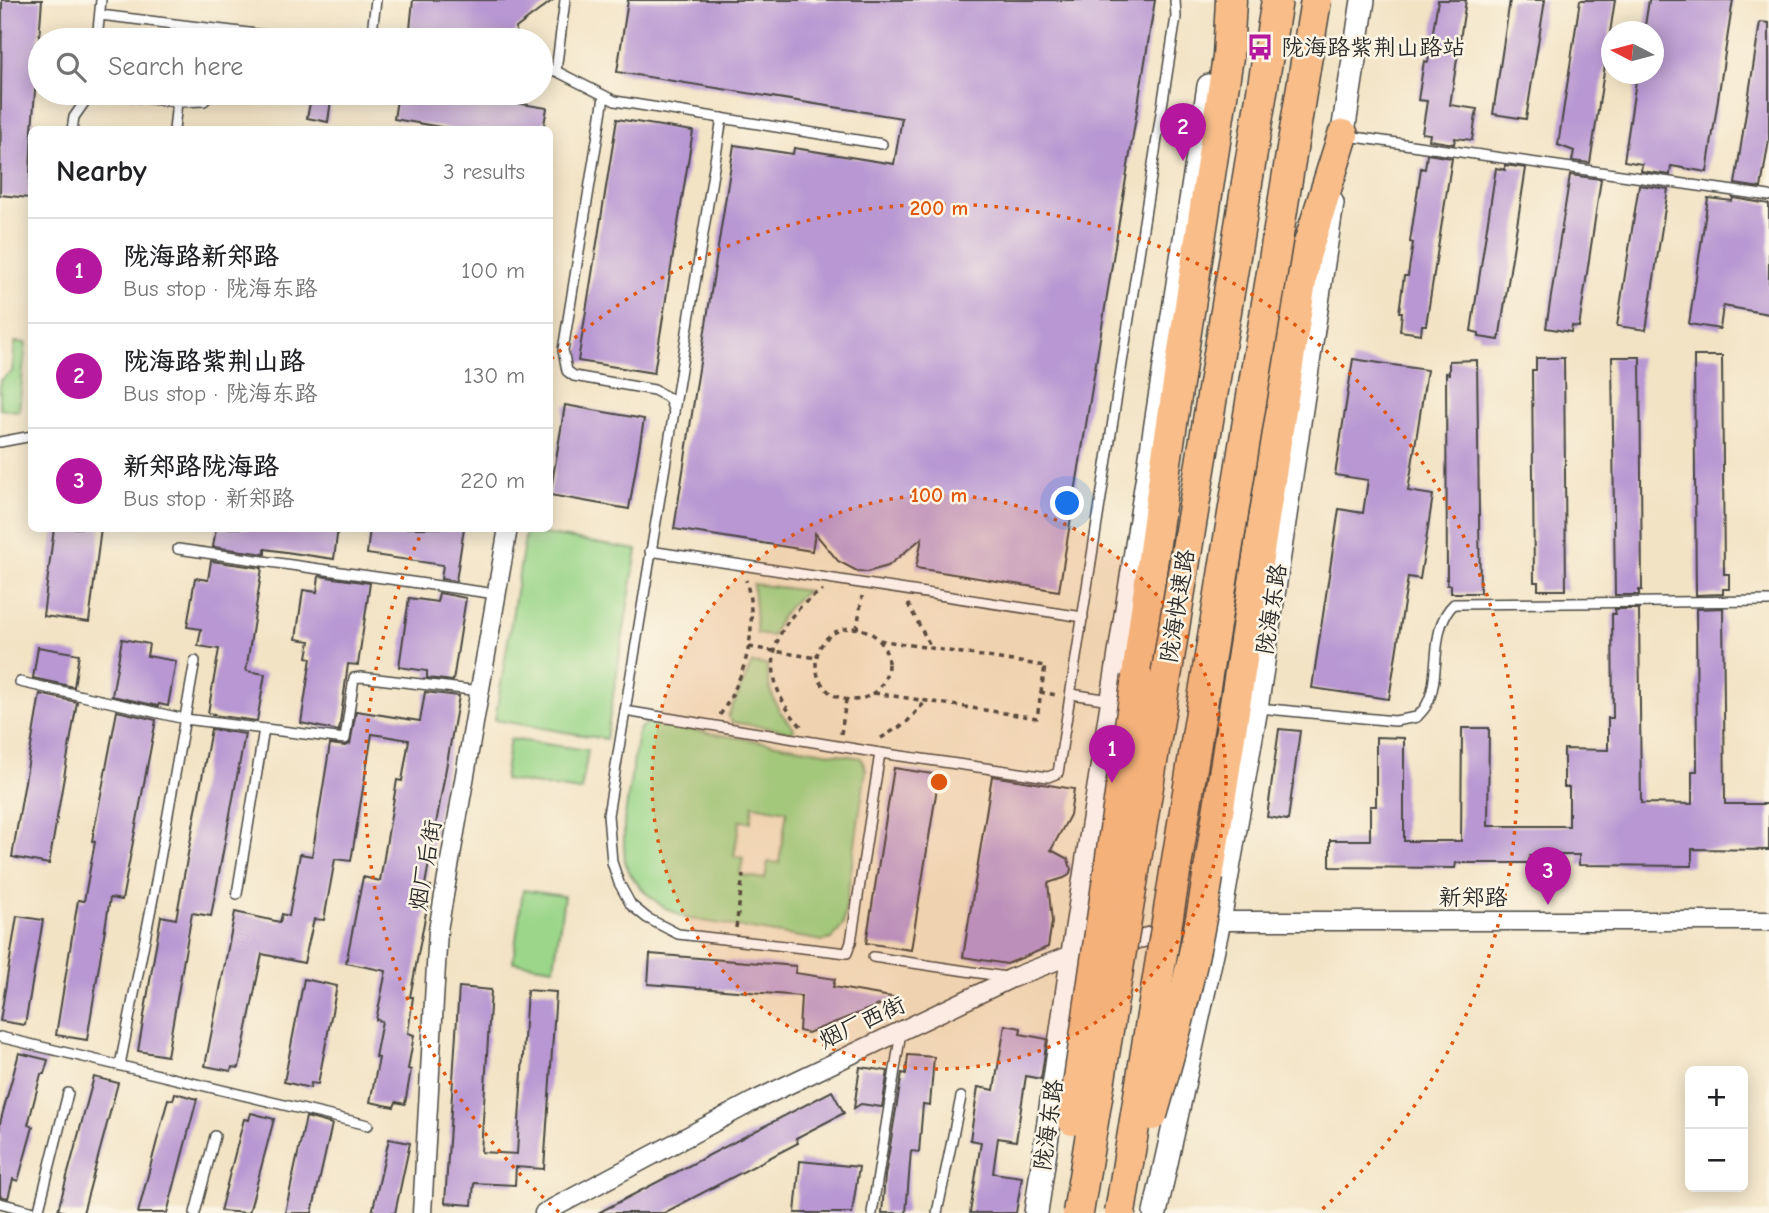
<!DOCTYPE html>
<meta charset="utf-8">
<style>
:root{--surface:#fff;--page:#f6f6f6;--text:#202124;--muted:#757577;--line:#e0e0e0;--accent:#b5179e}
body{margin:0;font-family:"Comic Neue","LXGW WenKai TC",sans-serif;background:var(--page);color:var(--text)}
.controls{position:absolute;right:21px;bottom:21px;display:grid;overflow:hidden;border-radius:10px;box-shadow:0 4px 18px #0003}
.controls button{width:63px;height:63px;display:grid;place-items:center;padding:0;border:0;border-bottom:2px solid var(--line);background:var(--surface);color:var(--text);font:35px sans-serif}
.compass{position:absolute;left:1601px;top:21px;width:63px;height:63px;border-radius:50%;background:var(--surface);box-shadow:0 4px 18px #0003;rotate:276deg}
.you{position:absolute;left:1068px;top:504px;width:24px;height:24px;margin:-18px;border:5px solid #fff;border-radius:50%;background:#1a73e8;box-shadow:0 0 0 10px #1a73e833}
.badge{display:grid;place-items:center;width:46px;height:46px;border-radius:50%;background:var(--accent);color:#fff;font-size:23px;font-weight:700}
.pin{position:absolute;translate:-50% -58px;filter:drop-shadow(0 2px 4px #0008)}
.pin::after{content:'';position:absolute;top:37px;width:24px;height:21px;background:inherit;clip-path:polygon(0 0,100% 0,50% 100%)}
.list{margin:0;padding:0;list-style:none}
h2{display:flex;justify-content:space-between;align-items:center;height:91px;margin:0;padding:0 28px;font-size:30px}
h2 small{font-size:23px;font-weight:400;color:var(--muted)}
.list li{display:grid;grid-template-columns:46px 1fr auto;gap:21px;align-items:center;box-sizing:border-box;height:105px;padding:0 28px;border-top:2px solid var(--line)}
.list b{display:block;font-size:26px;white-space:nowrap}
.list p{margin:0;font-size:23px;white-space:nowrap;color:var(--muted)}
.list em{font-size:23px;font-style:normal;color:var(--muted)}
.icon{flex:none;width:38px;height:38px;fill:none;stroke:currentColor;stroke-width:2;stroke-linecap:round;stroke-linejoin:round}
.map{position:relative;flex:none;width:1769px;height:1213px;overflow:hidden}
.search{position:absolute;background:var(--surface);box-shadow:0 4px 18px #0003;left:28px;top:28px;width:525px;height:77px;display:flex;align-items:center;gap:18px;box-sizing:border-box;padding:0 24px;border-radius:38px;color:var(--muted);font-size:26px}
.panel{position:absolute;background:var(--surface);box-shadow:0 4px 18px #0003;left:28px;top:126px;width:525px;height:406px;border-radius:10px}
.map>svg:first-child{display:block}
</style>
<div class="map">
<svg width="1769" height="1213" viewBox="0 0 1769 1213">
<rect width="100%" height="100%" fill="#fcf5e5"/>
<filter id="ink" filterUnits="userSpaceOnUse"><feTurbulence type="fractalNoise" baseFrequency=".0143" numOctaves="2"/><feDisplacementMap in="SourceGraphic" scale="14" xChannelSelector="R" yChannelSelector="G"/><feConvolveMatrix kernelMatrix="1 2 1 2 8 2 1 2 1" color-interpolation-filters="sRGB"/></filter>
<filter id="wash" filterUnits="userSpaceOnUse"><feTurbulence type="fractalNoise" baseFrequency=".00686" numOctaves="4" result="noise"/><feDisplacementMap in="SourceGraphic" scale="28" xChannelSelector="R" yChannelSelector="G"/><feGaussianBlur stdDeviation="1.57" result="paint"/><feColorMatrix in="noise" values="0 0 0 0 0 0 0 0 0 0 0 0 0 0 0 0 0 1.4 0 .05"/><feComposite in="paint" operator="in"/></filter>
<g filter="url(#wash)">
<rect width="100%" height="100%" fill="#f2e3c5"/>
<g fill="#9bd68a" stroke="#63805a" stroke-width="2" fill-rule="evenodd">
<path d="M15,342L26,343L19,411L0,409V380L12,372Z"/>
<path d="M526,531L637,550L606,739L495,720Z"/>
<path d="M753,584L808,591C790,602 779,617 772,636L757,634Z"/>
<path d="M752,663L767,665C767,691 776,711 794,728L793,732L732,722L728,716Z"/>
<path d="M648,723L861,758L866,770L843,925L832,939L823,941L685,918L662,906L646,893L632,877L625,862L624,844V822L638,733L641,727ZM753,805L787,811L779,863L768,862L765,879L740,875L743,858L734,856L740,821L751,822Z"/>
<path d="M510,739L588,750L581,791L504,780Z"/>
<path d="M523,890L564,896L554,968L513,962Z"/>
</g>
<g id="blocks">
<g fill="#b897d2">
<path d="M2,0H42L32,130L29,198L0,195Z"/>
<path d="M413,0H553L516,28L515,40L410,29Z"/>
<path d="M628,0H1155L1059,591L916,568L922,538L888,566L867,572L857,571L838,561L815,533L812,551L674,529L734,145L793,154L794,148L894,164L902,118L617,72Z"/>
<path d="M1438,0H1466L1450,105L1477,109L1472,140L1455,138L1454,144L1429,140L1430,134L1422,133L1427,101L1418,100L1424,61L1428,62Z"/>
<path d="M1510,0H1545L1526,119L1493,114Z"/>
<path d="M1580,0H1615L1590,163L1572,161L1574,151L1558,145Z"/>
<path d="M1649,0H1733L1707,172L1671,166L1670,175L1641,171L1642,164L1624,161L1637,74H1654V32H1644Z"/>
<path d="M1760,22L1769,23V140L1761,188L1735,184Z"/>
<path d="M312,93H332L328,122L307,118Z"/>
<path d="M398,93H454L547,108L543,130H458L394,119Z"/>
<path d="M617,119L693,131L654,373L578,361Z"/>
<path d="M1427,154L1452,158L1426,325H1422L1421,334L1400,331L1402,312H1399L1404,276H1408L1413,243L1410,242L1421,168L1425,169Z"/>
<path d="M1505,165L1526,168L1499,340L1479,337V333L1471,331L1496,168L1505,170Z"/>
<path d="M1570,175L1601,179L1579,327L1572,326L1571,332L1546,328Z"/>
<path d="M1639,185L1668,189L1646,330L1617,326Z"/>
<path d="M1708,198L1732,201L1733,198L1769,204V314L1723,306L1720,329L1689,324Z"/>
<path d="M1694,356H1722L1724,574H1729V589H1723V594L1696,595Z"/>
<path d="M1612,357H1640L1642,590H1639V595H1615Z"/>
<path d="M1536,358H1564L1566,590H1538V582H1534L1532,370H1536Z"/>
<path d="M1353,359L1427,370L1408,491L1433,495L1420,579L1408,577L1389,699L1312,688L1339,509L1363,513L1368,480L1335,475Z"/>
<path d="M1477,360L1480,593H1451V585H1447L1446,373L1449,374V361Z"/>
<path d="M565,405L644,419L629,509L550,495Z"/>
<path d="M54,528H101L89,622L43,616Z"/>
<path d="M216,528H338L334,559L265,549V554L213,547Z"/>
<path d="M370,528H464L456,581L441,579L443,565L367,554Z"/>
<path d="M211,561L262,568L246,671L265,674L257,721L213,715L214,714L208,713L219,649L198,646L201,629L187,627L195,578L208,580Z"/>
<path d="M319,576L370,583L358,665L348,664L339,731L301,723L311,658L307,657L310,641L296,639L303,590L317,592Z"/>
<path d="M439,593L466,598L453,681L427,678V671L399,667L409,598L437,602Z"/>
<path d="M1723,608L1725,804H1769V850L1692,849V866L1579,865V855H1530L1529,863H1456L1455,868L1330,867V840H1370V806H1376V737L1404,738V841H1461L1462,728H1489L1488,826H1569V787H1564V749L1608,750V718H1613L1612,614H1615V609H1639L1641,803L1692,804V771H1697L1696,609Z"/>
<path d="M122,639L149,644L147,656L176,661L168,706L159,704L158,706L112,696Z"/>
<path d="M38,647L79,654L74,687L33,678Z"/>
<path d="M425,692L459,696L425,885L431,886L410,997H413L408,1033L414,1035L408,1069L411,1070L405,1104L396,1102L394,1107L370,1102L379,1058L375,1057L382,1021L376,1020L386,971L346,963L363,877L380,881L397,780L402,781L409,740L372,734L351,861L335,859L324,920L314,919L304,963L262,954L239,1068L232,1067L231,1071L205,1066L235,912L280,922L282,914L289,916L300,854L312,856L330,744L345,746L350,744L356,711L420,721Z"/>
<path d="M40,694L77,702L49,864L12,857Z"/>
<path d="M117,711L156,720L122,900L110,898L87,1040L56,1035L78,900L84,901L95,842L92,841Z"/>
<path d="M211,729L245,734L211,916L192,913L167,1056L138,1051L161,916L176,919Z"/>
<path d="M1279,729L1300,731L1288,820L1267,817Z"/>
<path d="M894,768L939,775L911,950L866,943Z"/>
<path d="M992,776L1074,789L1070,815L1051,850L1068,859L1071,869L1069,875L1064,878L1048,883L1052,922L1048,947L1007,964L963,957Z"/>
<path d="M17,916L43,920L25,1025L0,1021Z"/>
<path d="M650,954L796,966L795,973L835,979L833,987L897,998L808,1033L799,1031L801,996L648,984Z"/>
<path d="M304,979L337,986L318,1084L311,1083L310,1088L284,1082Z"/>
<path d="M459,987L491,990L481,1152L517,1154L527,990L556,992L544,1169L516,1167L515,1185L474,1183L472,1205L445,1203Z"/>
<path d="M1005,1025L1021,1028L1020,1034L1047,1039L1041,1079L1026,1076L1016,1141L998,1138L993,1173L1022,1177L1016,1213H970L981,1142L970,1140L978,1087L994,1090Z"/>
<path d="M19,1053L48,1060L44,1074H41L28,1125L33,1127L18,1181L13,1179L8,1198L0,1196V1123Z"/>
<path d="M908,1055L934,1057L930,1105L923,1104L919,1152L911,1151L906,1213H882L885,1176L902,1073L906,1074Z"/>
<path d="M860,1067L888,1071L882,1107L861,1104L854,1108Z"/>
<path d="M94,1077L118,1083L83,1213H70L58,1210Z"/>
<path d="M832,1091L844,1113L796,1138L798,1143L664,1213H598Z"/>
<path d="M175,1093L197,1099L167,1213H138L168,1099L173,1100Z"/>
<path d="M251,1113L274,1119L249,1213L220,1211L244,1119L249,1120Z"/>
<path d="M306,1117L332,1124L312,1213H285Z"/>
<path d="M389,1139L410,1143L395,1213H372Z"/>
<path d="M800,1161L859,1167L852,1213H795Z"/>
</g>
</g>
</g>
<g filter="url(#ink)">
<use href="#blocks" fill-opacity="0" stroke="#494742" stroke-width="2"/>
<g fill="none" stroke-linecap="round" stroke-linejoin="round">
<g stroke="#494742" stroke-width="12">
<g id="service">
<path d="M100,15L306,40"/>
<path d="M97,40L101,0"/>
<path d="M371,40L376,0"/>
<path d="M541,69L556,71L615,101L882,144"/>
<path d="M556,71L565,0"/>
<path d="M104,93L177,102L174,130"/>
<path d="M604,97L563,350L567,371L574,376L654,390L669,398L674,412"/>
<path d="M177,102L204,101L212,93"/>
<path d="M722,118L608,815L612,862L619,883L631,905L647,918L678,934L847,953L851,942L880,753"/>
<path d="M72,130L74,117L91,93"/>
<path d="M1348,136L1769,196"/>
<path d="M0,442L32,436"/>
<path d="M178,549L496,594"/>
<path d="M650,551L1083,617"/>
<path d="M20,682L185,719L345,739L354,678L361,677L480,691"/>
<path d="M1071,694L1110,700"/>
<path d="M1258,708L1395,721L1417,717C1420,713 1425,709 1427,704C1442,676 1428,628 1454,604L1769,601"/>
<path d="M625,711L880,753L1048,777L1058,773L1176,17L1175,0"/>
<path d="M237,894L264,729"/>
<path d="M873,957L1006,977"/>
<path d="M0,1037L368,1125"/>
<path d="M120,1065L154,893L195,661"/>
<path d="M0,1203L38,1213"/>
<path d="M38,1213L68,1093"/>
<path d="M195,1213L215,1136"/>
<path d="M872,1213L901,1032"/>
<path d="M937,1213L961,1097"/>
</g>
</g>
<g stroke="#494742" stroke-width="21">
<g id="minor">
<path d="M1208,924L1219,921H1769"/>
<path d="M1116,944L1170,932"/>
<path d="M422,1213L438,930L508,528"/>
<path d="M544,1213L754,1101L1012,978L1081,951"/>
</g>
</g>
<g stroke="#494742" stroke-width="26">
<g id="tertiary">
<path d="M1340,152L1363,0"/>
<path d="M1036,1213L1073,953L1209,86"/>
<path d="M1155,1213L1219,921L1256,708L1332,203"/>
</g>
</g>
<g stroke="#494742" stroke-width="33">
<g id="trunk">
<path d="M1137,677L1165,469L1228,57L1231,0"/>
<path d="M1208,877L1305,256L1343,135"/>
</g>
</g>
<g stroke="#494742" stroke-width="3.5" stroke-dasharray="5 5" stroke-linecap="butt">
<path d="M908,604L932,649"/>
<circle cx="852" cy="664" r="36"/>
<path d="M857,629L862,596"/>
<path d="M749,647L817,658"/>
<path d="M1040,692L1056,695"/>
<path d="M874,693L1037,718L1045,666L879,640"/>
<path d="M720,715C747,674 759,628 746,580"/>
<path d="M801,726C756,679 768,623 823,590"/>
<path d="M841,734L846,700"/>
<path d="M881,738L906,723L926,701"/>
<path d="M736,928L743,875"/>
</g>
<use href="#service" stroke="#fff" stroke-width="9"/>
<use href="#minor" stroke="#fff" stroke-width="18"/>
<use href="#tertiary" stroke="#fff" stroke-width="23"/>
<use href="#trunk" stroke="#f8bd89" stroke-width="30"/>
<g stroke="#494742" stroke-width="33" stroke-linecap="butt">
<g id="trunk-bridge">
<path d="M1152,1115C1175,1036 1196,958 1208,877"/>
<path d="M1073,1120L1137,677"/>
<path d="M1078,1213L1277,0"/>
<path d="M1120,1213L1316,0"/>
</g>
</g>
<use href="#trunk-bridge" stroke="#f8bd89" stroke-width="30"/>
</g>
</g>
<circle cx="939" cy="782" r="287" fill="#df570e" fill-opacity=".12"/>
<g fill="none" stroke="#df570e" stroke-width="3.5" stroke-dasharray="3.5 7">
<circle cx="939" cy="782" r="287"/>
<path d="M559 1212A574 574 0 0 1 423 530M551 359A574 574 0 1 1 1319 1212"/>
</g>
<defs>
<g id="bus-bare" transform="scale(2.1)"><path d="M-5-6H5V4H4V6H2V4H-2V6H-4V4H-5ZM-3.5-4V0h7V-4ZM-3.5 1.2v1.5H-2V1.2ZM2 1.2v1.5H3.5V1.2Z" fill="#b5179e" stroke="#fcf5e5" stroke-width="2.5" paint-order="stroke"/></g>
</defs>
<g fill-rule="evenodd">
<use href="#bus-bare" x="1260" y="47"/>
</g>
<g text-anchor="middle" stroke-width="5" stroke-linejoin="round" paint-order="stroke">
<g font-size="23" fill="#2b2b2b" stroke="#fcf5e5" text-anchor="start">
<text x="1281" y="55">陇海路紫荆山路站</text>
</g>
<g font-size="23" fill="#2b2b2b" stroke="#fcf5e5">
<text transform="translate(1177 606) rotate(-81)" y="8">陇海快速路</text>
<text transform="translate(1271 609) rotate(-81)" y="8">陇海东路</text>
<text transform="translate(425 865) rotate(-80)" y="8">烟厂后街</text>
<text x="1473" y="905">新郑路</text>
<text transform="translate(862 1022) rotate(-25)" y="8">烟厂西街</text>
<text transform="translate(1048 1125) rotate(-82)" y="8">陇海东路</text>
</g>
</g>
<circle cx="939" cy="782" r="10" fill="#df570e" stroke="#fcf5e5" stroke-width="3.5"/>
<g font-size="21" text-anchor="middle" font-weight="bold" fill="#df570e" stroke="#fcf5e5" stroke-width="5" stroke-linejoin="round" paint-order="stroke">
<text x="939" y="215">200 m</text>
<text x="939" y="502">100 m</text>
</g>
</svg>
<div class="controls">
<button>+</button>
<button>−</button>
</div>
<svg class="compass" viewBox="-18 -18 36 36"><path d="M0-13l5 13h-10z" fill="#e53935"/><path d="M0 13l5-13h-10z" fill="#757577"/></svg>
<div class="you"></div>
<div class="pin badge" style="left:1112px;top:783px">1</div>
<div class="pin badge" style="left:1183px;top:161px">2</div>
<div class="pin badge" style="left:1548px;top:905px">3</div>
<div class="search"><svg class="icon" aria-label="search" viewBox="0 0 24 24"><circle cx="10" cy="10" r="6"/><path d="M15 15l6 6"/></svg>Search here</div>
<section class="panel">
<h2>Nearby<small>3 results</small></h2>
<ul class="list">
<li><span class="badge">1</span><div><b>陇海路新郑路</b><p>Bus stop · 陇海东路</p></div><em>100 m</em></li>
<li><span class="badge">2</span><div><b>陇海路紫荆山路</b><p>Bus stop · 陇海东路</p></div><em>130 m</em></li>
<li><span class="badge">3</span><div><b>新郑路陇海路</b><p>Bus stop · 新郑路</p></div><em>220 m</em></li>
</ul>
</section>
</div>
